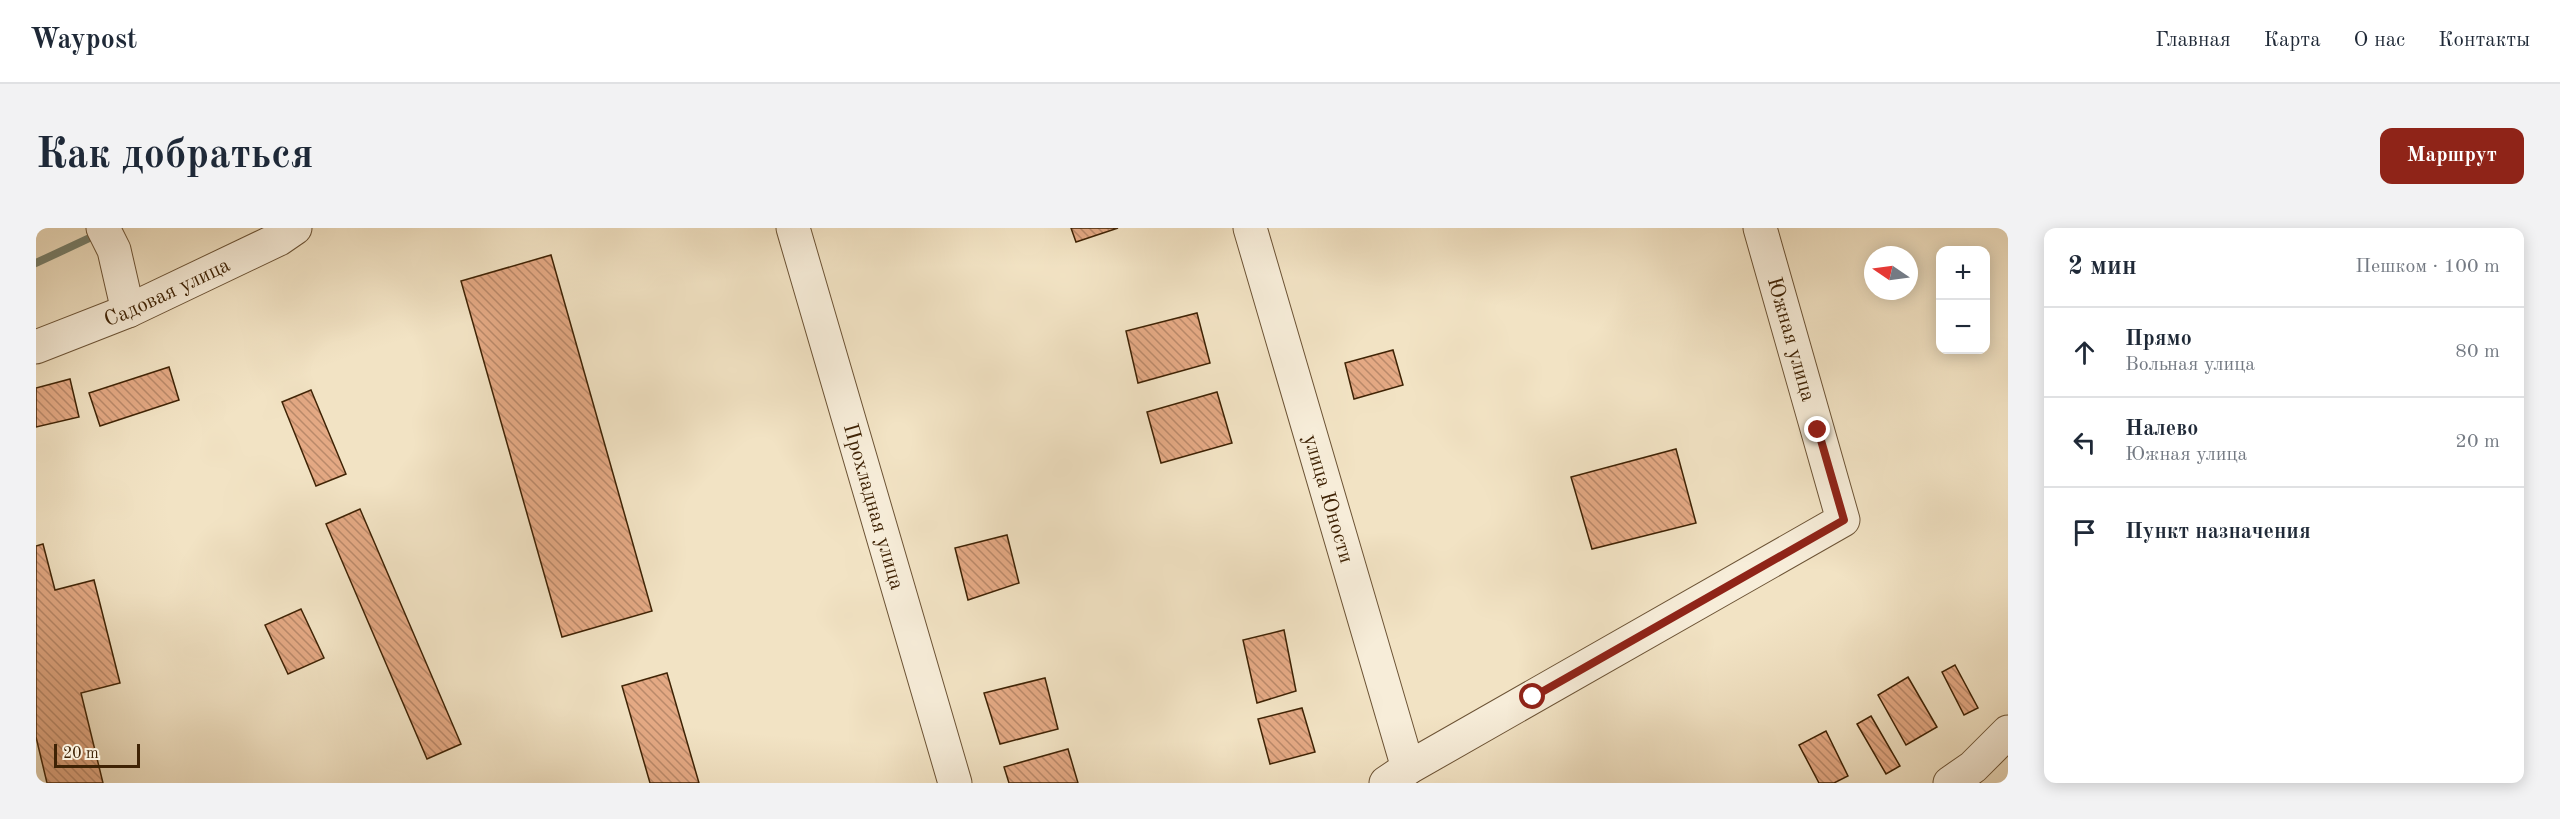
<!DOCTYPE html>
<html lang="ru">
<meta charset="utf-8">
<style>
:root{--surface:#fff;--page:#f2f2f3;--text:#1f2937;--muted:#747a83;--line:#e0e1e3;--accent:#8f2418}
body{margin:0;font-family:"Old Standard TT",serif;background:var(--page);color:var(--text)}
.controls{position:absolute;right:18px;top:18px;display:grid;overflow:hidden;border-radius:12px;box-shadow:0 3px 15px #0003}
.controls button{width:54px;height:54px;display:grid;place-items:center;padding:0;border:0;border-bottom:2px solid var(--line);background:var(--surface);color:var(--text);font:30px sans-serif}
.compass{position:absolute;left:1828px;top:18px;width:54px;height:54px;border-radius:50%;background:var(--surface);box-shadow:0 3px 15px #0003;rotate:283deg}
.scale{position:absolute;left:18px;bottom:15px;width:86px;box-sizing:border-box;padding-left:6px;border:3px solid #3f2305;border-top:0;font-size:16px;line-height:21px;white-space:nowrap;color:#3f2305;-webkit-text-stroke:4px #f7edd9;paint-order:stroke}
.stop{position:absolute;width:18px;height:18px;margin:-14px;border:4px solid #8f2418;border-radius:50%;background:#fff}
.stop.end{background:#8f2418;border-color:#fff;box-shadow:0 2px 6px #0008}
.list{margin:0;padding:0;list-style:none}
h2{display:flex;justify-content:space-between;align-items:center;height:78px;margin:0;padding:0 24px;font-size:26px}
h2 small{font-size:20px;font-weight:400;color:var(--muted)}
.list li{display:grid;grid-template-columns:39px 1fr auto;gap:18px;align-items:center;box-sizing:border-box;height:90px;padding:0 24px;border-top:2px solid var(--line)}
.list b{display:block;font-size:22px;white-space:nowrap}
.list p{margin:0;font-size:20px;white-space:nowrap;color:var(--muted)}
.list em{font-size:20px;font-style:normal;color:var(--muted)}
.icon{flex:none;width:33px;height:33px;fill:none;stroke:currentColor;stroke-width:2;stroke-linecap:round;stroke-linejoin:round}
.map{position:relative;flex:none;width:1972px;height:555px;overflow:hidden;border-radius:12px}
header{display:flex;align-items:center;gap:36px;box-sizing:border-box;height:84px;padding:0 30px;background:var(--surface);border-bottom:2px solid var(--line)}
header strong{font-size:28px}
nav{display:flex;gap:33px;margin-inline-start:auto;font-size:21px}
.intro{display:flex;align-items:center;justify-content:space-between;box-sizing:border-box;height:144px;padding:0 36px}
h1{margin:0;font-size:42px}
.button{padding:15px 27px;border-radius:12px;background:var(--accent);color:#fff;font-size:21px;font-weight:700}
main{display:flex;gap:36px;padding:0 36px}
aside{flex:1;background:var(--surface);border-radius:12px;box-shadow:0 3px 15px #0003}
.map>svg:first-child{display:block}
</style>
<header>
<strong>Waypost</strong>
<nav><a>Главная</a><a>Карта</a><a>О нас</a><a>Контакты</a></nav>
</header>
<div class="intro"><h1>Как добраться</h1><a class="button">Маршрут</a></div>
<main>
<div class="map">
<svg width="1972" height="555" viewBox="0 0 1972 555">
<defs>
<pattern id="building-back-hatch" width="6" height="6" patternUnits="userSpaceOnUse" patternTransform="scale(1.5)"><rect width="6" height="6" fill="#e4a984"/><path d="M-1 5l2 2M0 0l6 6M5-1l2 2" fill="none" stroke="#ba896a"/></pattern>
</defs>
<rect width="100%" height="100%" fill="#f2e3c4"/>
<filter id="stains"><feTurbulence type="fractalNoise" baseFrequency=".00333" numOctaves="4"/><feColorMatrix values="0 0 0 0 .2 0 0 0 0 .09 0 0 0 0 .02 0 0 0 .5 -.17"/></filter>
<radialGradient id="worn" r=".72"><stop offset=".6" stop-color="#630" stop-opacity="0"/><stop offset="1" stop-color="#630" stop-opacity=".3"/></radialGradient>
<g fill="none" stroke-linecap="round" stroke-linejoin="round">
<path stroke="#76806d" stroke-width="8" d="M0,35L62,6"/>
</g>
<g fill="url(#building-back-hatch)" stroke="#3f2305" stroke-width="1.5">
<path d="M1035,0H1082L1040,14Z"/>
<path d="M515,27L616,383L526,409L425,53Z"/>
<path d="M1161,85L1174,135L1102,155L1090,103Z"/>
<path d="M1357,122L1367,157L1318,171L1309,135Z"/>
<path d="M133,139L143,172L64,198L53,165Z"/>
<path d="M34,151L43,189L0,199V160Z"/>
<path d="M275,162L310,246L280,258L246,174Z"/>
<path d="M1181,164L1196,215L1125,235L1111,184Z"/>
<path d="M1640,221L1660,295L1556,321L1535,249Z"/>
<path d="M324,281L425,516L391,531L290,296Z"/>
<path d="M971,307L983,355L932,372L919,320Z"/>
<path d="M7,316L19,362L58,352L84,455L45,465L67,555H11L0,509V318Z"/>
<path d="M265,381L288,430L252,446L229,397Z"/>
<path d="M1248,402L1260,463L1221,475L1207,412Z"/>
<path d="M1919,437L1942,480L1928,487L1906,444Z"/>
<path d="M631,445L663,555H614L586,458Z"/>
<path d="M1872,449L1901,499L1870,517L1842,467Z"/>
<path d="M1009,450L1022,501L964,516L948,465Z"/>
<path d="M1266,480L1279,524L1234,536L1222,491Z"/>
<path d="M1835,488L1864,538L1850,546L1821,496Z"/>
<path d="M1790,503L1812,548L1798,555H1783L1763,517Z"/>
<path d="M1032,521L1042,555H973L968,539Z"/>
</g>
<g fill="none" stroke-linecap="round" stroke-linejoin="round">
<g stroke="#6c5335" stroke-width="35">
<g id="minor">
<path d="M67,0L78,22L92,83"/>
<path id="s1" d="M757,0L919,555"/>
<path id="s2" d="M1214,0L1372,540"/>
<path id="s3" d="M0,119L92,83L243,11L259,0"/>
<path d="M1350,555L1372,540L1807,292L1724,0"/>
<path d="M1914,555L1937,539L1972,504"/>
</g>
</g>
<use href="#minor" stroke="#f7edd9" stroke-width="33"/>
</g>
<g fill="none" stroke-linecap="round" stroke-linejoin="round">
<path stroke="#8f2418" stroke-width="8" d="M1497,469L1808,292L1782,202"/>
</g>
<g text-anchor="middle" stroke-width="4.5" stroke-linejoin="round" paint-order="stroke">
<g font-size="21" fill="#3f2305" stroke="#f7edd9">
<text dy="7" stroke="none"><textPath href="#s3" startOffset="142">Садовая улица</textPath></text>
<text transform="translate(1756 111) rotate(74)" y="7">Южная улица</text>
<text dy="7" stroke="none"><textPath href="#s2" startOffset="282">улица Юности</textPath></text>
<text dy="7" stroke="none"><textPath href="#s1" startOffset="290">Прохладная улица</textPath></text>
</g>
</g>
<rect width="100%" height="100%" filter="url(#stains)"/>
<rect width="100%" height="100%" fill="url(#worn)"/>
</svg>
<div class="controls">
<button>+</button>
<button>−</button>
</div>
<svg class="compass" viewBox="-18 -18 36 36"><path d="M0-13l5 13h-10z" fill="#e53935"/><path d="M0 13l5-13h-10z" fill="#747a83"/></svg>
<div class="scale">20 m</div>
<div class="stop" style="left:1497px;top:469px"></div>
<div class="stop end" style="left:1782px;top:202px"></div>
</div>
<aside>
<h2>2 мин<small>Пешком · 100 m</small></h2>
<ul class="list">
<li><svg class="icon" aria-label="ahead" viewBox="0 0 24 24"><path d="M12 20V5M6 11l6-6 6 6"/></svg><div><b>Прямо</b><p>Вольная улица</p></div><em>80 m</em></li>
<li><svg class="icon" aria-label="left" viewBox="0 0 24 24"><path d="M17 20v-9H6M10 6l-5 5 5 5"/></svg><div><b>Налево</b><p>Южная улица</p></div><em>20 m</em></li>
<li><svg class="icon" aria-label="arrive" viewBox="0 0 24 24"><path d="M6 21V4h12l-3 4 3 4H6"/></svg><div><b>Пункт назначения</b></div></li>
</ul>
</aside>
</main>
